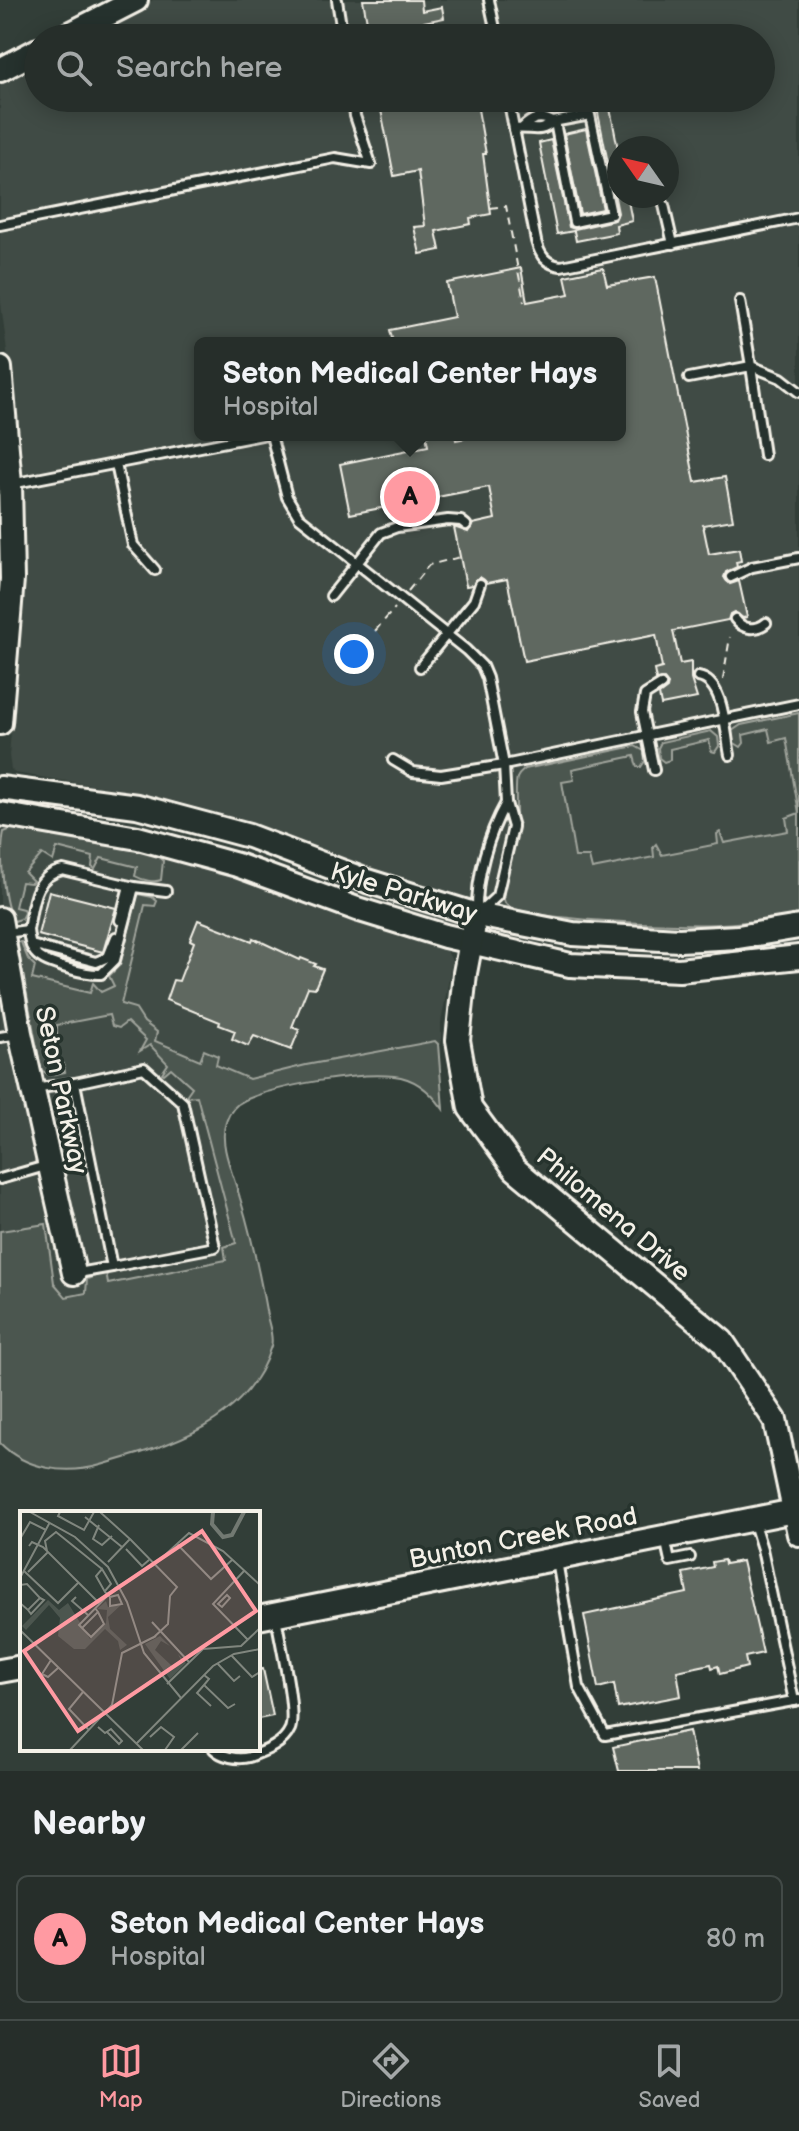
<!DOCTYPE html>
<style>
:root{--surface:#262e2a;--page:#2e3632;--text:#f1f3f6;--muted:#a4a8a8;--line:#424a47;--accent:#ff9aa2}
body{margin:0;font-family:"Balsamiq Sans",sans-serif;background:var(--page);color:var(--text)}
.compass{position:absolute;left:607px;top:136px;width:72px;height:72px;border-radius:50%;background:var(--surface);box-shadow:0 4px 20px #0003;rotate:304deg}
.you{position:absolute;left:354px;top:654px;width:28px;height:28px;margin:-20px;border:6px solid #fff;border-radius:50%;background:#1a73e8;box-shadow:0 0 0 12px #1a73e833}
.badge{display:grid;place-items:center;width:52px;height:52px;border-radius:50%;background:var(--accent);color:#111;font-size:26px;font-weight:700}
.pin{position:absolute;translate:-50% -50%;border:4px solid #fff;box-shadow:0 2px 8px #0006}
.popup{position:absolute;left:194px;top:337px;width:432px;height:104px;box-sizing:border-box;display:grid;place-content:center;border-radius:12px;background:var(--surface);filter:drop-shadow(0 2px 6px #0005);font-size:26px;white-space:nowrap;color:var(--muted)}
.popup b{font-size:30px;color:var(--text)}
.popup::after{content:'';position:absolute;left:50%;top:100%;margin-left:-16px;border:16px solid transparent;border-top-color:var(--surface)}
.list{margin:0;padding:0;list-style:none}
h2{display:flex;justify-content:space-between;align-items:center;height:104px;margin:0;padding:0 32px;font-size:34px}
h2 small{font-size:26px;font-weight:400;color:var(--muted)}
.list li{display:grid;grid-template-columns:52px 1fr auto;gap:24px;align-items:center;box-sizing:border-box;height:128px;margin:0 16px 16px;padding:0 16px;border:2px solid var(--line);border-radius:12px}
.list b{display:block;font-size:30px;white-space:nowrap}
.list p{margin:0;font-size:26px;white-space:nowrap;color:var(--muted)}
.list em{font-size:26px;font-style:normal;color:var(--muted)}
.icon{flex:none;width:44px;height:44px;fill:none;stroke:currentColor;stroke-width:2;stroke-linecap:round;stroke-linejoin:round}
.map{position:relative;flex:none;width:799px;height:1771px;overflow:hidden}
.search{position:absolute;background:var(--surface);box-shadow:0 4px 20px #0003;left:24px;right:24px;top:24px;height:88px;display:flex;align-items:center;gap:20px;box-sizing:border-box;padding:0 28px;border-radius:44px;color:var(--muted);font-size:30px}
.sheet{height:248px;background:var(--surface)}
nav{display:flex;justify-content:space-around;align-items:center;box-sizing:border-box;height:112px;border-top:2px solid var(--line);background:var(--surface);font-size:22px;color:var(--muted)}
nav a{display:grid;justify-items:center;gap:4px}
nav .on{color:var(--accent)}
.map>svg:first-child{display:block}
</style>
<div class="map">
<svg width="799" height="1771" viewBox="0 0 799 1771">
<rect width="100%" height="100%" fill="#323e38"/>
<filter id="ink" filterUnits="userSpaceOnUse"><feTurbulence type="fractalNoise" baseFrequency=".0125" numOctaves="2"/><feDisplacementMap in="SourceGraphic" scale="16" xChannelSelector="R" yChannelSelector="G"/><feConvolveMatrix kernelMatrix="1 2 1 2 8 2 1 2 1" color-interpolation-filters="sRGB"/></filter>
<g filter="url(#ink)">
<g fill="#404b44" fill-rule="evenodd">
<path d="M153,0H799V915L720,924H668L613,921L510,909L402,880L250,822L174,801L116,789L15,773L11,769L9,756L21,607L22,538L20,456L0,295V78L38,59V98H761V38H79ZM619,148H667V196H619ZM200,343H620V435H200Z"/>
<path d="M0,829L43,832L150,851L257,882L388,931L439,947L447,951L452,961L441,1023V1045L209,1093L238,1245L236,1258L57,1308L46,1225L0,1231Z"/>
</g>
<g fill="#4c564f" stroke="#a0a49c" stroke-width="2">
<path d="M799,713V915C773,919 747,923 720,924C692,926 516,921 505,903C499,892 512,858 515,844C518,830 514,785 517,778C519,773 522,772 525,769L635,746L644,751L645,761L641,767H637L634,756L572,769L574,780L562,782L575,857H589L592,869L654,857L653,847L656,844L662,855L718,844L717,834L720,832L724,843L788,831L786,818L799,813L786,738L771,742L768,729L743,735L744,743L741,747L733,742L732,731L741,725Z"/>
<path d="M711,731L718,737L719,746L715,752L711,751L709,740L670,749V760L664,762L659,758L658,748L661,742Z"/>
<path d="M14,828L152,851L163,861L161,880C154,883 142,880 135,876L137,867L101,858L95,869L92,867L93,857L57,848L53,861L42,854L25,873L33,881L31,883L21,882L15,907L23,909L24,913L21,919L14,921C2,905 0,851 4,832Z"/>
<path d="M138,894L152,897L157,901L155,906L145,905L121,1004L135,1008L144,1022L157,1032L155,1041L200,1060L204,1050L218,1056L216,1065L249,1079L306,1065L435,1041L438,1044L443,1109C431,1092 416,1078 394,1076C358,1072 279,1085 245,1100C236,1104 229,1112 226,1122C218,1144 234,1176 240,1198C252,1237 260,1276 267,1316C269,1325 274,1338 271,1346C248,1423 171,1445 101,1465C67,1475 26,1470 0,1443V1231L46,1224L54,1283L66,1297L86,1293L87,1279L106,1272L108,1284L226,1260L224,1247L236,1243L197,1096L185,1097L192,1087L171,1068L164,1074L162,1073L168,1064L150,1045L140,1051L146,1040L127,1022L119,1028L112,1026L109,1015L57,1025V1037L48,1040L53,1066L63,1064L65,1072L50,1075L41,1070L17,942H21L28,959L35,966L32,979L90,993L93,983L101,992L114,986L109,976L120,965Z"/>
</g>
<g fill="#5f6861" stroke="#f4f1e8" stroke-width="2">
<path d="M363,0H421L422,11L442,7L444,18L369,33Z"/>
<path d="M390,98H476L486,154H483L491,214L470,218L471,224L436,231L440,250L420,254L414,227L425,226L418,171L394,176L380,105L391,102Z"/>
<path d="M595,98H608L619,154V196H627L632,221L616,225L617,233L576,241L574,231L557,234L539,143L551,140L569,227L575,229L615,220L618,213Z"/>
<path d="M586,129L603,209L580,214L564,134Z"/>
<path d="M521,268L527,302L569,294L565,276L603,268L607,285L655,277L695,482L725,477L733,520L703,525L709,554L739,549L741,561L736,562L737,567L726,572L724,577L730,584L739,581L747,617L743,618L734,612L730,614L728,620L673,631L680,664L691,662V679L697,698L661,705L659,695L667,689L668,684L664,679L656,680L654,670L662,668L656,635L524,661L507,579L487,583L480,577L472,585L466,586L454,527L468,532L473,524L495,519L489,487L350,514L340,464L428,446L426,435H455L456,440L480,435H620V343H393L390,330L454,317L447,283Z"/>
<path d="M49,891L116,908L103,952L38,935Z"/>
<path d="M198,920L252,941L253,938L300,960L301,958L316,964L314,966L323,969L315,988L308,987L292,1027L299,1030L291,1050L254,1036L248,1046L232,1039L235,1031L219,1025L220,1022L166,1000L173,980L179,981L194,942L190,940Z"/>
<path d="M724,1560L725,1564L742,1561L763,1653L745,1657L747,1667L720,1674L718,1666L712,1668L711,1664L677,1671L681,1696L618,1708L614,1684L598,1688L584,1615L687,1593L683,1573L713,1567L712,1562Z"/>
<path d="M258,1669H263L273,1716L258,1719Z"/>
<path d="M689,1731L697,1771H619L613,1747Z"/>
</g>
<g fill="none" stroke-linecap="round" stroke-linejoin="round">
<g stroke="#f4f1e8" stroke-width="14">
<g id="lane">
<path d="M337,0L343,38"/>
<path d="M489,0L497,38"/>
<path d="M508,98L536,241C540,256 546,264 561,266L799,218"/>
<path d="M553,122L590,115L611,214L574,222L555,122"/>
<path d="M514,129C530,126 539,135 553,122C540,115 532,118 522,128"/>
<path d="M664,205L673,244"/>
<path d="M0,225L335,158L371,164L355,116L353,98"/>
<path d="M740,301L751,366L781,378L799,392"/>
<path d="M689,378L751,366L764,455"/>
<path d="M271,435L287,497L299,517L466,650L482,666L487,678L504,765L506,803L513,827L497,896L480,912"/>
<path d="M116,464L133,545L155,570"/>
<path d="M11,484L262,435"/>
<path d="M731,577L752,567L799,558"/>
<path d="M331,596L381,533L397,527L448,520L461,521L466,525"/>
<path d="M735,619C743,630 756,631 766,623"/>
<path d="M420,667L474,601L480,584"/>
<path d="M698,677C725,681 725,732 730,755"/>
<path d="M393,760L413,772L441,775L504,765L799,704"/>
<path d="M654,770L642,712L645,695L661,685"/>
<path d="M134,887L166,891"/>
<path d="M477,913C476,876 488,835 506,803"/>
<path d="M120,920L129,886"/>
<path d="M5,933L28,930C29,939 30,948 37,955C46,964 87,975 101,974L115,960L134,887L63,870C33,876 33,904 28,930"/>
<path d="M31,945L96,962L108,957L116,937"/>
<path d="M0,1037L19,1034"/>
<path d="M33,1089L75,1083L112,1267L215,1247L183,1103L144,1068L75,1083"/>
<path d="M0,1179L49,1165"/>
<path d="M78,1273L112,1267"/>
<path d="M753,1520L762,1549L794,1701"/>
<path d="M665,1538L670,1561L690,1557"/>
<path d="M557,1561L579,1687L605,1735L799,1700"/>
<path d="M214,1749C222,1757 238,1760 249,1757C265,1751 283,1745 290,1729C297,1711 279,1638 276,1616"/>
</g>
</g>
<g stroke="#f4f1e8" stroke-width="28">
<g id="secondary">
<path d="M62,38L136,0"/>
<path d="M0,70L38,50"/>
<path d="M0,368L10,484L12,579L0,723"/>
<path d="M0,788L137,806L249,836L367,881L477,915L573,934L679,940L738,937L799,927"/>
<path d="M0,814L138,838L237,865L357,909L445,936L570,965L679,970L799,957"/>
<path d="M0,919L20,1033L74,1273"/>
<path d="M473,931L465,973L458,1040L470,1108L515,1169L722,1341L775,1420L799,1534"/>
<path d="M258,1618L799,1510"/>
<path d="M0,1671L22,1667"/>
</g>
</g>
<g stroke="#f4f1e8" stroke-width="2" stroke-dasharray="8 6" stroke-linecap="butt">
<path d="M490,208L506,206L524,302"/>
<path d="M408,591L429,565L460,557"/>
<path d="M375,631L395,608"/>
<path d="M723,679L730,637"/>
</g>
<use href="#lane" stroke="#26332d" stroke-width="8"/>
<use href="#secondary" stroke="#26332d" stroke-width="22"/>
</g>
</g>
<g text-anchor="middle" stroke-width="7" stroke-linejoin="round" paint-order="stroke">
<g font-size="26" fill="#f4f1e8" stroke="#26332d">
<text transform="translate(404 892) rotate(17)" y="9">Kyle Parkway</text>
<text transform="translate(62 1090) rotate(78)" y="9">Seton Parkway</text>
<text transform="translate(614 1214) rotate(40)" y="9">Philomena Drive</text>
<text transform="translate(523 1537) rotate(-11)" y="9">Bunton Creek Road</text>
</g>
</g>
<g transform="translate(20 1511)">
<rect width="240" height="240" fill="#323e38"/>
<path d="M28,89L39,99L48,92L70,128L86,112L87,99L77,98L86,90L88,96L101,94L88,106L90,118L107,134L100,139L98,130L85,118L65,138H54L38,125L40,107L29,94L6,119L2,115ZM140,125L150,135L141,130L135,139L152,155L161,149L158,143L166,152L150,168L125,133Z" fill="#4c564f"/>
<path fill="none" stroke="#727972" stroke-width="4" d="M193,1L192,13L203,26L212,24L224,1"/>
<path fill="none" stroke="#80867e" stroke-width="2" d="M10,1L55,26L88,56L107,91L124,142L161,187M40,1L38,5L64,19L74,1M80,1L110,28L88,51M65,6L102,36M79,14L73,28L82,34L92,25M0,28L10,11L26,19M110,28L157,76L150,85L148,113L133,127M157,33L191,68L212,49M9,35L12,31L23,36L79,92M106,38L122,55L129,49M27,40L25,30L36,21L82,58M4,60L38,92L59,71M224,60L193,93L228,129M8,61L28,41M0,67L30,11M0,74L7,73L20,87L8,99L0,92M85,80L91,73L82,58L76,65L85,81L90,86V95L102,93L98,84L90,86M207,84L210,87L202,96L198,93ZM56,86L52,90L68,104M75,97L78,101L62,117L71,126L84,113L78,101M8,99L11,103L24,89L20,87M132,111L169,151M62,117L59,114L95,77L134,54L169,22L203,40L240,74M0,119L123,239M211,144L232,166L240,161M31,149L22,163L28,166L38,157M197,152L214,170L220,165M184,164L189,168L184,174L208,197L215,193M147,173L183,138L221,135L240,117M184,174L177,182L191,195M63,181L49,198L68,218M78,216L85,222L91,218L102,230L99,233L87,221M130,226L141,216L154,226L145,239M116,233L193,155L214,143L240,138M50,239L92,194L102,142L136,125M161,239L178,222"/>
<path fill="#ff9aa2" fill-opacity="0.15" stroke="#ff9aa2" stroke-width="4" d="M182,20L236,100L58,220L4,140Z"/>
<rect width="240" height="240" fill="none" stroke="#f4f1e8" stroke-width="4"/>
</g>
</svg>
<svg class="compass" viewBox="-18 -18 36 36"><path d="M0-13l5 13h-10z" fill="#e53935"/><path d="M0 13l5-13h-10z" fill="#a4a8a8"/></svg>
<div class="you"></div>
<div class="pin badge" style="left:410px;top:497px">A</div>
<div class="popup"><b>Seton Medical Center Hays</b>Hospital</div>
<div class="search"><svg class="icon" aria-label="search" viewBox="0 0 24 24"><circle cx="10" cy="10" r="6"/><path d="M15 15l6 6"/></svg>Search here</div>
</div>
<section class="sheet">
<h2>Nearby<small></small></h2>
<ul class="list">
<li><span class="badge">A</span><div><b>Seton Medical Center Hays</b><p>Hospital</p></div><em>80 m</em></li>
</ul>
</section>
<nav>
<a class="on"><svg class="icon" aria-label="map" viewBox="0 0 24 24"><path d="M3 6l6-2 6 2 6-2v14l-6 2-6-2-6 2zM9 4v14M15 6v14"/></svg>Map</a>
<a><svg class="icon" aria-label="directions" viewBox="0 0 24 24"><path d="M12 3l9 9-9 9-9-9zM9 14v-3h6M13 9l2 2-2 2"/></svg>Directions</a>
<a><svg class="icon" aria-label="saved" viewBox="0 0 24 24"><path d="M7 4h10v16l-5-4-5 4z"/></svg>Saved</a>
</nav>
